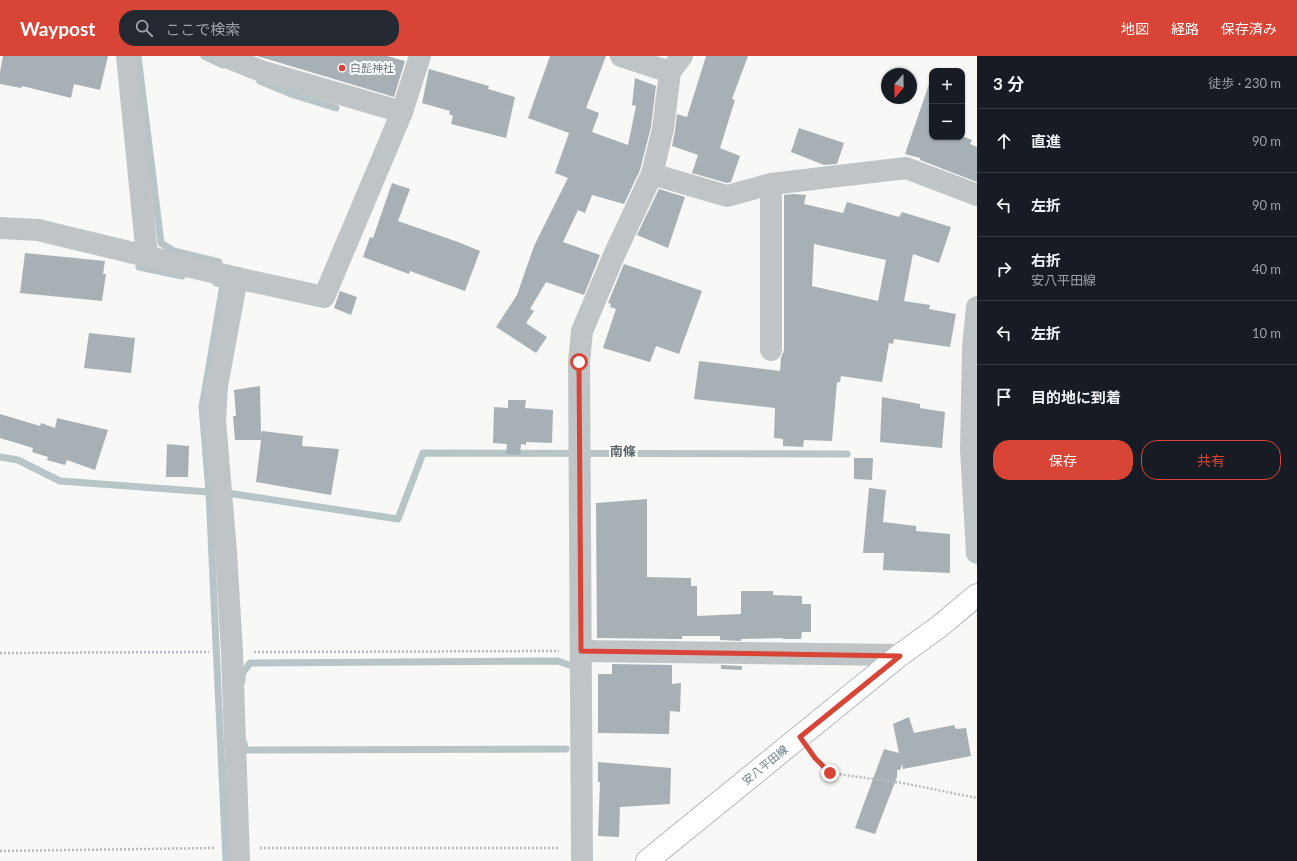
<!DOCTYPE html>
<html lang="ja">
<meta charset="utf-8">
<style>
:root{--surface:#171b24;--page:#242831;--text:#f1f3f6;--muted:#9ea1a6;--line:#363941;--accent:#d84435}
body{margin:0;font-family:Lato,"Noto Sans JP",sans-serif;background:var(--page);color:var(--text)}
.controls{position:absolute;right:12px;top:12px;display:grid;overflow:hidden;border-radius:8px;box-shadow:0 1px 3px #0004}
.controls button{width:36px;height:36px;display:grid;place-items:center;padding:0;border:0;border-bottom:1px solid var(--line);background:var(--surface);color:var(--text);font:20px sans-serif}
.compass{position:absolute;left:881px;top:12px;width:36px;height:36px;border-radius:50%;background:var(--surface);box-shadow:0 1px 3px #0004;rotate:200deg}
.stop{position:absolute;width:12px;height:12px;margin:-9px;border:3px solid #d84435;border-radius:50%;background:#fff}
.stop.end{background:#d84435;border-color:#fff;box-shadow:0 1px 4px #0008}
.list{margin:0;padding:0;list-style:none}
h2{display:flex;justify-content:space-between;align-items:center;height:52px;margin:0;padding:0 16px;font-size:17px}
h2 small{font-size:13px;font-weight:400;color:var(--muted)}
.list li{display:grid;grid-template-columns:26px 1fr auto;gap:12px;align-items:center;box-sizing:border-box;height:64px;padding:0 16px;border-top:1px solid var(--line)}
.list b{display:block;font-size:15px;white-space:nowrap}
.list p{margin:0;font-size:13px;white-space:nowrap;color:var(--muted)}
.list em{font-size:13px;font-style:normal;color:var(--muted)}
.actions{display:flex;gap:8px;padding:12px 16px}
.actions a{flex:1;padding:9px 0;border:1px solid var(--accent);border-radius:16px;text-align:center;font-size:14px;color:var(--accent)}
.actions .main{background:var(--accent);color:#fff}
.icon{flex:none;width:22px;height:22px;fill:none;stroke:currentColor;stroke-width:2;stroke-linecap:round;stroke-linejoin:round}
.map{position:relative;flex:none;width:977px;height:805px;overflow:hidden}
header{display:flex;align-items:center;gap:24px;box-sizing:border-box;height:56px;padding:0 20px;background:var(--accent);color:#fff}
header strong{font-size:19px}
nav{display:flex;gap:22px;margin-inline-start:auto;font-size:14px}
.search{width:280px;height:36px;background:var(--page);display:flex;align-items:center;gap:10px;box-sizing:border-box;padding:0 14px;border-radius:16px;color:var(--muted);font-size:15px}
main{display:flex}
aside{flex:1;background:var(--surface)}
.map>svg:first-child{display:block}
</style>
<header>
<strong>Waypost</strong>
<div class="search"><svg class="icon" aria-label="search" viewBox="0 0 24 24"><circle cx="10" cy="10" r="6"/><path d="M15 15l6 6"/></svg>ここで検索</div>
<nav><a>地図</a><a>経路</a><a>保存済み</a></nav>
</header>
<main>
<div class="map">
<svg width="977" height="805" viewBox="0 0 977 805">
<rect width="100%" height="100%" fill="#f8f8f6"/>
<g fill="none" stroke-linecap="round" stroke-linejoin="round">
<g stroke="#b8c5c8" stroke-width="7">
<path d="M138,0L161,187L174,195L219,206"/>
<path d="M204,0L223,9"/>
<path d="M260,25L291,38L336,52"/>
<path d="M139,211L182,220"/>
<path d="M0,401L18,404L60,425L209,436L202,351L223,229L216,227"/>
<path d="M242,625V618L250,607L558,605L569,609"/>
<path d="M244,687L245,694L566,693"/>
<path d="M226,805L209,436H221L398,463L423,397L847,398"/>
</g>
</g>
<g fill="#a7b1b5" fill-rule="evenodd">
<path d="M3,0H108L100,34L74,28L71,42L22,30L21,32L0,28V16Z"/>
<path d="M257,0H387L405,5L394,41Z"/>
<path d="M550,0H606L586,52L599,57L592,76L628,89L636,50L632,49L635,22L656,30L651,71L640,114L624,148L592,139L585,157L578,154L563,186L600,199L584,239L546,226L530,253L534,255L526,267L547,281L536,297L496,271L517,239L534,190L568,122L555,117L569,77L528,62Z"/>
<path d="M706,0H748L732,43L735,44L720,92L740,100L731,126L727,127L692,117L698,99L672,90L675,75L677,58L687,61Z"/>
<path d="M429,13L489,30L488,33L515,41L506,82L451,68L453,60L449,58L450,55L422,47Z"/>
<path d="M929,28H932V81L962,80L972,84L970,88L977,91V126L920,104V102L905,98Z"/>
<path d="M799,72L844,87L837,108L824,109L791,96Z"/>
<path d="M392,127L410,133L398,165L458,186L480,195L465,235L410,215L409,218L363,201L370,181L373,182Z"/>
<path d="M659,133L685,141L668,192L637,179Z"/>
<path d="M793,138L806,139L804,148L843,157L847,146L899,161L902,156L951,171L939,207L913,198L904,245L930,249L929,253L956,258L950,291L894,283L893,288L889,287L882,326L841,320L840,326H837L832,385L804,384L803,391L783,390V383L774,382L775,352L694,343L699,305L780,315L781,302L784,294V139ZM814,188L886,204L878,245L812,230Z"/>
<path d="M25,197L105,205L103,218H106L102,245L20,237Z"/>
<path d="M624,208L702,235L679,298L656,290L650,306L603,292L616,253L610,251L611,248L608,247Z"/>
<path d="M340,235L357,241L351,259L334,252Z"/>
<path d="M89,277L135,282L131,317L84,312Z"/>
<path d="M260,330L261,378L262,375L303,380L302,390L339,393L331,439L256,426L261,384H235L233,360H236L234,334Z"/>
<path d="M882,341L920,348V352L945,356L942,392L880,386Z"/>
<path d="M508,344H526L525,352L553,354L552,387L526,386V389L521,388L520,399L506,398L507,388L493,387L494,351L508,352Z"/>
<path d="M0,358L40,370L41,367L55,372L57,362L108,374L95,414L67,404L65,409L47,404L48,401L32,396L33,392L0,382Z"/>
<path d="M167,388L189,390L188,421H166Z"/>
<path d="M854,402H873L872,424L854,423Z"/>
<path d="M869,432L886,434L883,466L916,470V475L950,478V517L883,514L884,497H863Z"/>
<path d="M647,443V521L691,522V530H697V560L741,558V535H773V539L802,540V548H811V576H802L801,583H783V582L741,583V585L720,584V580H682V583L597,582L596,447Z"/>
<path d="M612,608L672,609V628L681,627L680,656L670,655L669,678L598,677V618H612Z"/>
<path d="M721,609L742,610V614L721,613Z"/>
<path d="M909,661L914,677L954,669L956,673L966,672L971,700L903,713L902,708L900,714H897V721L875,778L855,772L884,693L899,697L893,668Z"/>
<path d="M598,706L671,712L670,748L620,751L619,781L598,780L600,726H598Z"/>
</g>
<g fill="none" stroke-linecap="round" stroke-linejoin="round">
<g stroke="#b2b9bc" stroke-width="24">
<path id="secondary" d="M647,805L900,599L940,570L977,539"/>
</g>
<g stroke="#b8bcbe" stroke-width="2.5" stroke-dasharray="2 2" stroke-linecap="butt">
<path d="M254,596L559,595"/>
<path d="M0,597L209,596"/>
<path d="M812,698L830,717L903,727L977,742"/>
<path d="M260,792H559"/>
<path d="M0,795L215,792"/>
</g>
<g stroke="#bfc5c7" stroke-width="22">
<path d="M127,0L147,200"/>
<path d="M224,0L261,15L402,56"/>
<path d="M621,0L670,16"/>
<path d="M652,118L727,140L771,128L906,112L977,139"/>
<path d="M0,172L38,174L237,222L324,241L402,56L420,0"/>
<path d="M237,222L217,330L215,364L226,496L232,596L239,805"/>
<path d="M771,294V128"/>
<path d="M581,595L900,599"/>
<path d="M582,805L579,306L582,275L615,197L652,118L663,73L670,16L682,0"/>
</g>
<path stroke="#bfc5c7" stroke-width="22" d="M977,251L973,292L971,394L977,497"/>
<use href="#secondary" stroke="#fff" stroke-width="22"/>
</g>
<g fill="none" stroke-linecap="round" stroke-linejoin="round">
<path stroke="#d84435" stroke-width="5" d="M579,306L581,595L900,600L800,681L815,702L830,717"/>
</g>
<circle fill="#d84435" stroke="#fff" stroke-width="1.5" cx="342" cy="12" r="4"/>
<g text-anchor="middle" stroke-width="4" stroke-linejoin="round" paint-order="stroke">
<g font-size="11" fill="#65777f" stroke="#fff" text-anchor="start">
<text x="350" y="16">白髭神社</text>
</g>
<g font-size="11" fill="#65777f" stroke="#fff">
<text transform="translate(765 709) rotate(-39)" y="4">安八平田線</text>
</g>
<g font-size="13" font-weight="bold" fill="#57646a" stroke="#fff">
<text x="623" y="400">南條</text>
</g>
</g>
</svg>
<div class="controls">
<button>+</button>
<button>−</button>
</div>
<svg class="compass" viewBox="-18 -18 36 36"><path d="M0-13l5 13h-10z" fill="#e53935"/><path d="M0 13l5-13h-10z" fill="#9ea1a6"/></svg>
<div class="stop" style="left:579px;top:306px"></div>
<div class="stop end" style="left:830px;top:717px"></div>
</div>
<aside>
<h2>3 分<small>徒歩 · 230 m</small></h2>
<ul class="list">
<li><svg class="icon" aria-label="ahead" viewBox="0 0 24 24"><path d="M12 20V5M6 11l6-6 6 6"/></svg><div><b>直進</b></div><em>90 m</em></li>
<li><svg class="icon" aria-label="left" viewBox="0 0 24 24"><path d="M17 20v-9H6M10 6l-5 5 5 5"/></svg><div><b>左折</b></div><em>90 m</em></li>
<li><svg class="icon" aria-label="right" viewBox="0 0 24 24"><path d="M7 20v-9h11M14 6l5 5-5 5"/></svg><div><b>右折</b><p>安八平田線</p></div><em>40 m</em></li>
<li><svg class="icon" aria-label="left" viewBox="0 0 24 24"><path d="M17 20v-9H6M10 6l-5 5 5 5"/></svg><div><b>左折</b></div><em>10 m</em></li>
<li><svg class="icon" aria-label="arrive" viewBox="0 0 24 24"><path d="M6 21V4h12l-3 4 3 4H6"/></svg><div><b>目的地に到着</b></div></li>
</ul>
<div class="actions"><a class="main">保存</a><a>共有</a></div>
</aside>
</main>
